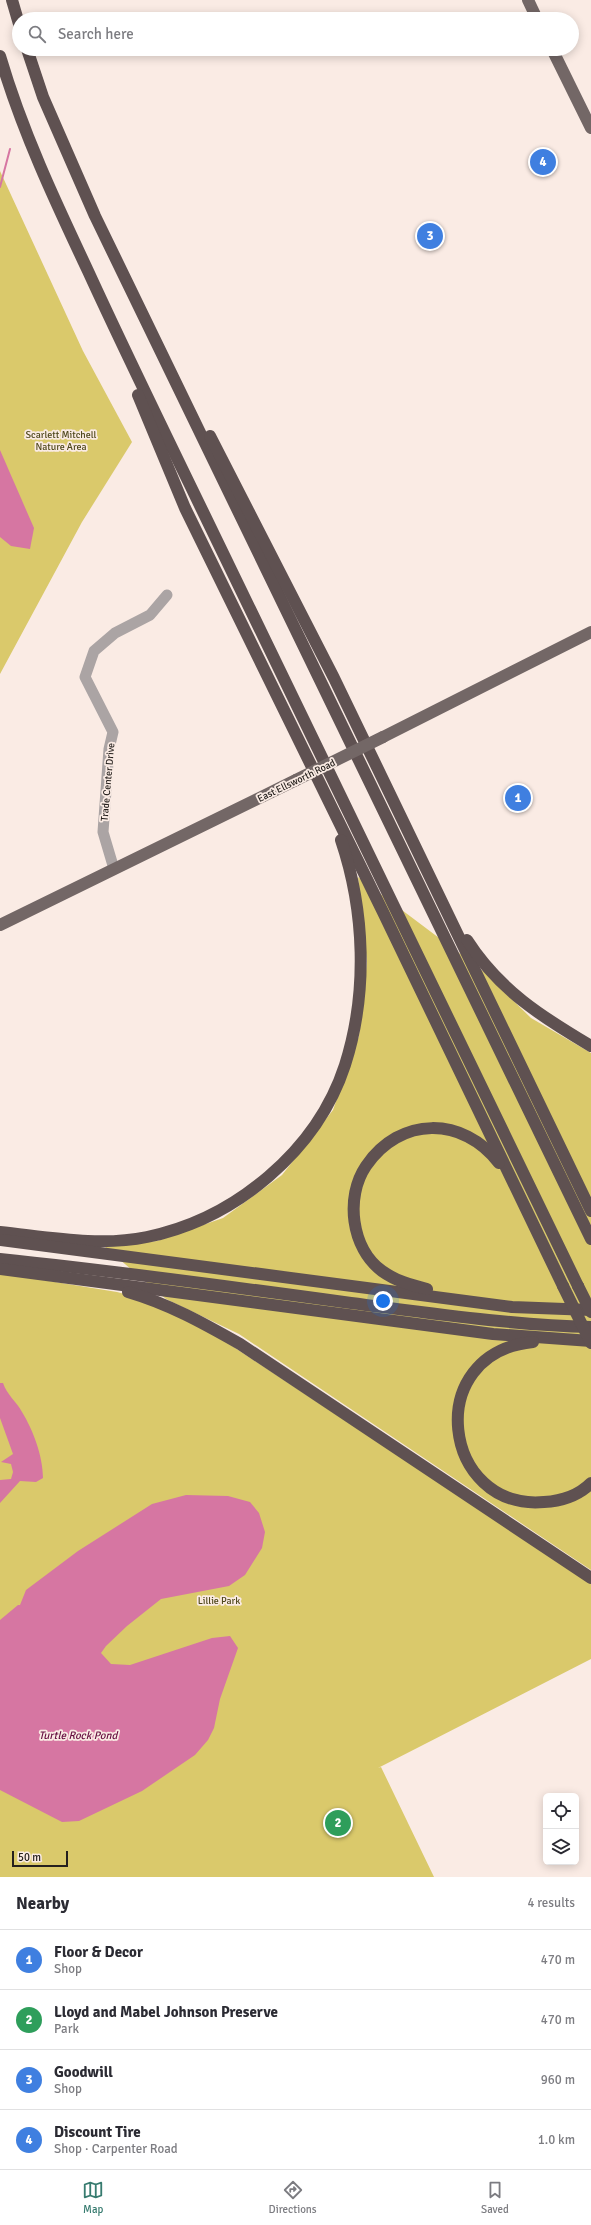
<!DOCTYPE html>
<meta charset="utf-8">
<style>
:root{--surface:#fff;--page:#f7f7f7;--text:#2b2b33;--muted:#7c7c81;--line:#e1e1e2;--accent:#377b6f}
body{margin:0;font-family:Signika,sans-serif;background:var(--page);color:var(--text)}
.controls{position:absolute;right:12px;bottom:12px;display:grid;overflow:hidden;border-radius:6px;box-shadow:0 2px 10px #0003}
.controls button{width:36px;height:36px;display:grid;place-items:center;padding:0;border:0;border-bottom:1px solid var(--line);background:var(--surface);color:var(--text);font:20px sans-serif}
.scale{position:absolute;left:12px;bottom:10px;width:56px;box-sizing:border-box;padding-left:4px;border:2px solid #25201d;border-top:0;font-size:11px;line-height:14px;white-space:nowrap;color:#25201d;-webkit-text-stroke:3px #faebe4;paint-order:stroke}
.you{position:absolute;left:383px;top:1301px;width:14px;height:14px;margin:-10px;border:3px solid #fff;border-radius:50%;background:#1a73e8;box-shadow:0 0 0 6px #1a73e833}
.badge{display:grid;place-items:center;width:26px;height:26px;border-radius:50%;background:var(--accent);color:#fff;font-size:13px;font-weight:700}
.pin{position:absolute;translate:-50% -50%;border:2px solid #fff;box-shadow:0 1px 4px #0006}
.list{margin:0;padding:0;list-style:none}
h2{display:flex;justify-content:space-between;align-items:center;height:52px;margin:0;padding:0 16px;font-size:17px}
h2 small{font-size:13px;font-weight:400;color:var(--muted)}
.list li{display:grid;grid-template-columns:26px 1fr auto;gap:12px;align-items:center;box-sizing:border-box;height:60px;padding:0 16px;border-top:1px solid var(--line)}
.list b{display:block;font-size:15px;white-space:nowrap}
.list p{margin:0;font-size:13px;white-space:nowrap;color:var(--muted)}
.list em{font-size:13px;font-style:normal;color:var(--muted)}
.icon{flex:none;width:22px;height:22px;fill:none;stroke:currentColor;stroke-width:2;stroke-linecap:round;stroke-linejoin:round}
.map{position:relative;flex:none;width:591px;height:1877px;overflow:hidden}
.search{position:absolute;background:var(--surface);box-shadow:0 2px 10px #0003;left:12px;right:12px;top:12px;height:44px;display:flex;align-items:center;gap:10px;box-sizing:border-box;padding:0 14px;border-radius:22px;color:var(--muted);font-size:15px}
.sheet{height:292px;background:var(--surface)}
nav{display:flex;justify-content:space-around;align-items:center;box-sizing:border-box;height:56px;border-top:1px solid var(--line);background:var(--surface);font-size:11px;color:var(--muted)}
nav a{display:grid;justify-items:center;gap:2px}
nav .on{color:var(--accent)}
.map>svg:first-child{display:block}
</style>
<div class="map">
<svg width="591" height="1877" viewBox="0 0 591 1877">
<rect width="100%" height="100%" fill="#faebe4"/>
<g fill="#dac96b">
<path d="M0,171L83,351L132,442L82,522L0,674Z"/>
<path d="M358,877L483,971L531,1018L591,1053V1570L239,1334L166,1299L105,1247L157,1241L223,1218L282,1175L333,1110L359,1036L367,962Z"/>
<path d="M0,1273L117,1292L136,1297L205,1328L591,1583V1659L378,1768L381,1767L434,1877H0Z"/>
</g>
<g fill="#d676a2">
<path d="M0,450L34,528L30,549L11,546L0,537Z"/>
<path d="M0,1383H3C7,1395 16,1401 22,1412C33,1430 43,1456 43,1478L36,1482L20,1481L0,1503V1480L11,1479L13,1472L11,1464L1,1462L13,1454L0,1418Z"/>
<path d="M186,1495L228,1496L250,1502L259,1513L265,1532L262,1548L245,1575L229,1586L161,1599L127,1626L106,1646L101,1653L111,1664L130,1665L212,1638L230,1636L238,1648L220,1699L214,1728L208,1740L195,1755L142,1791L79,1821L62,1822L0,1790V1620L18,1605H20L26,1590L78,1551L152,1504Z"/>
</g>
<g fill="none" stroke-linecap="round" stroke-linejoin="round">
<path stroke="#d676a2" stroke-width="2" d="M0,187L10,149"/>
<path stroke="#aba4a4" stroke-width="11" d="M114,869L103,832L109,749L113,732L85,677L94,651L115,633L150,615L167,595"/>
<g stroke="#736766" stroke-width="12">
<path d="M528,0L537,19"/>
<path d="M552,49L591,128"/>
<path d="M383,737L591,632"/>
<path d="M0,925L296,780"/>
</g>
<g stroke="#5f5151" stroke-width="12">
<path d="M12,0L19,24"/>
<path d="M27,49L43,97L95,216L591,1239"/>
<path d="M0,56C22,131 55,201 88,271C121,343 156,415 191,487C318,754 451,1019 578,1286"/>
<path d="M138,395L185,508L383,912L563,1286"/>
<path d="M210,436L334,678L591,1211"/>
<path d="M467,940C499,990 542,1017 591,1046"/>
<path d="M0,1232C48,1237 99,1247 147,1237C235,1219 317,1151 345,1065C368,993 365,911 341,840"/>
<path d="M1,1240L512,1307L591,1310"/>
<path d="M0,1259C117,1271 234,1287 351,1303C430,1313 511,1325 591,1327"/>
<path d="M0,1269L493,1334L591,1341"/>
<path d="M427,1289C411,1285 396,1281 382,1271C351,1248 345,1197 366,1166C400,1116 463,1116 499,1163"/>
<path d="M128,1292C169,1304 203,1323 240,1344L591,1578"/>
<path d="M533,1342C421,1353 442,1511 544,1502C561,1501 579,1495 591,1483"/>
</g>
<path stroke="#736766" stroke-width="12" d="M296,780L383,737"/>
<g stroke="#5f5151" stroke-width="12">
<path d="M563,1286L591,1343"/>
<path d="M578,1286L591,1312"/>
</g>
</g>
<g text-anchor="middle" stroke-width="3.5" stroke-linejoin="round" paint-order="stroke">
<g font-size="10" fill="#4e471a" stroke="#faebe4">
<text x="61" y="438">Scarlett Mitchell<tspan x="61" dy="12">Nature Area</tspan></text>
<text x="219" y="1604">Lillie Park</text>
</g>
<g font-size="10" fill="#25201d" stroke="#faebe4">
<text transform="translate(296 780) rotate(-26)" y="4">East Ellsworth Road</text>
<text transform="translate(107 782) rotate(-85)" y="4">Trade Center Drive</text>
</g>
<g font-size="11" font-style="italic" fill="#650d3f" stroke="#faebe4">
<text x="78" y="1739">Turtle Rock Pond</text>
</g>
</g>
</svg>
<div class="controls">
<button><svg class="icon" aria-label="locate" viewBox="0 0 24 24"><circle cx="12" cy="12" r="6"/><path d="M12 2v4M12 18v4M2 12h4M18 12h4"/></svg></button>
<button><svg class="icon" aria-label="layers" viewBox="0 0 24 24"><path d="M12 4l9 5-9 5-9-5zM3 14l9 5 9-5"/></svg></button>
</div>
<div class="scale">50 m</div>
<div class="you"></div>
<div class="pin badge" style="left:518px;top:798px;background:#3f7fe0">1</div>
<div class="pin badge" style="left:338px;top:1823px;background:#2e9e5b">2</div>
<div class="pin badge" style="left:430px;top:236px;background:#3f7fe0">3</div>
<div class="pin badge" style="left:543px;top:162px;background:#3f7fe0">4</div>
<div class="search"><svg class="icon" aria-label="search" viewBox="0 0 24 24"><circle cx="10" cy="10" r="6"/><path d="M15 15l6 6"/></svg>Search here</div>
</div>
<section class="sheet">
<h2>Nearby<small>4 results</small></h2>
<ul class="list">
<li><span class="badge" style="background:#3f7fe0">1</span><div><b>Floor &amp; Decor</b><p>Shop</p></div><em>470 m</em></li>
<li><span class="badge" style="background:#2e9e5b">2</span><div><b>Lloyd and Mabel Johnson Preserve</b><p>Park</p></div><em>470 m</em></li>
<li><span class="badge" style="background:#3f7fe0">3</span><div><b>Goodwill</b><p>Shop</p></div><em>960 m</em></li>
<li><span class="badge" style="background:#3f7fe0">4</span><div><b>Discount Tire</b><p>Shop · Carpenter Road</p></div><em>1.0 km</em></li>
</ul>
</section>
<nav>
<a class="on"><svg class="icon" aria-label="map" viewBox="0 0 24 24"><path d="M3 6l6-2 6 2 6-2v14l-6 2-6-2-6 2zM9 4v14M15 6v14"/></svg>Map</a>
<a><svg class="icon" aria-label="directions" viewBox="0 0 24 24"><path d="M12 3l9 9-9 9-9-9zM9 14v-3h6M13 9l2 2-2 2"/></svg>Directions</a>
<a><svg class="icon" aria-label="saved" viewBox="0 0 24 24"><path d="M7 4h10v16l-5-4-5 4z"/></svg>Saved</a>
</nav>
